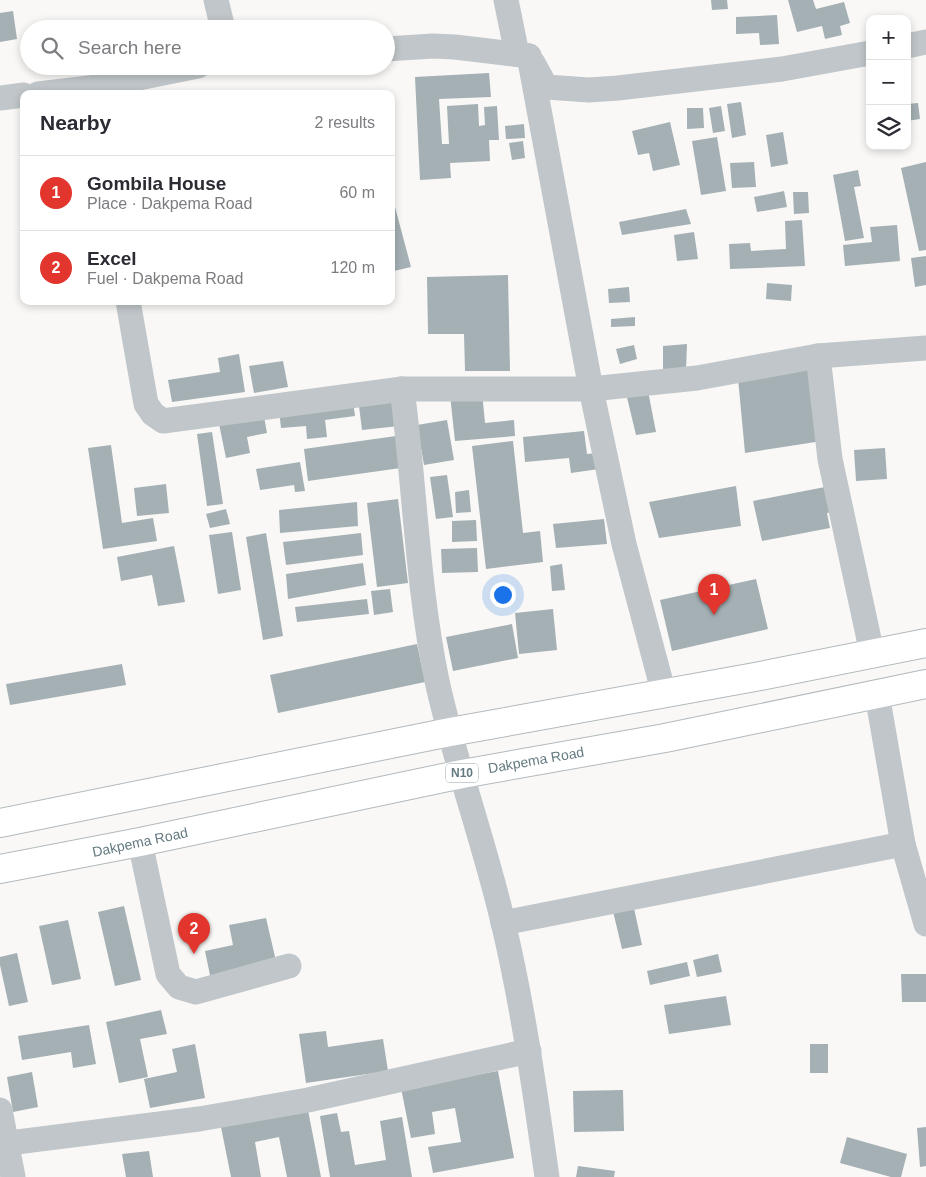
<!DOCTYPE html>
<meta charset="utf-8">
<style>
:root{--surface:#fff;--page:#f7f7f7;--text:#2b2b33;--muted:#7c7c81;--line:#e1e1e2;--accent:#e2352d}
body{margin:0;font-family:Arial,sans-serif;background:var(--page);color:var(--text)}
.controls{position:absolute;right:15px;top:15px;display:grid;overflow:hidden;border-radius:10px;box-shadow:0 2px 8px #0003}
.controls button{width:45px;height:45px;display:grid;place-items:center;padding:0;border:0;border-bottom:1px solid var(--line);background:var(--surface);color:var(--text);font:25px sans-serif}
.you{position:absolute;left:502px;top:594px;width:18px;height:18px;margin:-12px;border:4px solid #fff;border-radius:50%;background:#1a73e8;box-shadow:0 0 0 8px #1a73e833}
.badge{display:grid;place-items:center;width:32px;height:32px;border-radius:50%;background:var(--accent);color:#fff;font-size:16px;font-weight:700}
.pin{position:absolute;translate:-50% -41px;filter:drop-shadow(0 1px 2px #0008)}
.pin::after{content:'';position:absolute;top:26px;width:18px;height:15px;background:inherit;clip-path:polygon(0 0,100% 0,50% 100%)}
.list{margin:0;padding:0;list-style:none}
h2{display:flex;justify-content:space-between;align-items:center;height:65px;margin:0;padding:0 20px;font-size:21px}
h2 small{font-size:16px;font-weight:400;color:var(--muted)}
.list li{display:grid;grid-template-columns:32px 1fr auto;gap:15px;align-items:center;box-sizing:border-box;height:75px;padding:0 20px;border-top:1px solid var(--line)}
.list b{display:block;font-size:19px;white-space:nowrap}
.list p{margin:0;font-size:16px;white-space:nowrap;color:var(--muted)}
.list em{font-size:16px;font-style:normal;color:var(--muted)}
.icon{flex:none;width:28px;height:28px;fill:none;stroke:currentColor;stroke-width:2;stroke-linecap:round;stroke-linejoin:round}
.map{position:relative;flex:none;width:926px;height:1177px;overflow:hidden}
.search{position:absolute;background:var(--surface);box-shadow:0 2px 8px #0003;left:20px;top:20px;width:375px;height:55px;display:flex;align-items:center;gap:12px;box-sizing:border-box;padding:0 18px;border-radius:28px;color:var(--muted);font-size:19px}
.panel{position:absolute;background:var(--surface);box-shadow:0 2px 8px #0003;left:20px;top:90px;width:375px;height:215px;border-radius:10px}
.map>svg:first-child{display:block}
</style>
<div class="map">
<svg width="926" height="1177" viewBox="0 0 926 1177">
<rect width="100%" height="100%" fill="#f9f8f6"/>
<g fill="#a4b0b4">
<path d="M711,0H727L728,9L712,10Z"/>
<path d="M788,0H813L816,9L844,2L850,23L840,26L842,35L825,39L822,26L797,32Z"/>
<path d="M13,11L17,39L0,42V13Z"/>
<path d="M777,15L779,44L760,45L759,33L736,34V17Z"/>
<path d="M489,73L491,97L439,99L442,144H449L447,106L478,104L479,126L485,125L484,107L497,106L499,140H489L490,161L450,163L451,178L420,180L415,77Z"/>
<path d="M741,102L746,135L732,138L727,104Z"/>
<path d="M918,103L920,119L907,121V104Z"/>
<path d="M721,106L725,131L713,133L709,108Z"/>
<path d="M687,108H703L704,128L687,129Z"/>
<path d="M670,122L680,165L653,171L649,153L638,155L632,131Z"/>
<path d="M524,124L525,138L506,139L505,126Z"/>
<path d="M783,132L788,164L771,167L766,135Z"/>
<path d="M717,137L726,191L701,195L692,141Z"/>
<path d="M523,141L525,158L512,160L509,143Z"/>
<path d="M754,162L756,187L732,188L730,163Z"/>
<path d="M926,162V250L919,251L901,168Z"/>
<path d="M858,170L861,186L854,187L864,238L845,241L833,175Z"/>
<path d="M784,191L787,207L757,212L754,197Z"/>
<path d="M391,192L411,267L394,271L391,262Z"/>
<path d="M793,192H808L809,213L794,214Z"/>
<path d="M686,209L691,224L622,235L619,222Z"/>
<path d="M802,220L805,266L730,269L729,244L750,243L751,251L786,249L785,221Z"/>
<path d="M897,225L900,261L845,266L843,245L872,242L870,227Z"/>
<path d="M694,232L698,259L677,261L674,235Z"/>
<path d="M926,256V285L915,287L911,258Z"/>
<path d="M508,275L510,371H465L464,334H428L427,277Z"/>
<path d="M767,283L792,285L791,301L766,299Z"/>
<path d="M629,287L630,302L609,303L608,289Z"/>
<path d="M635,317V326L611,327V319Z"/>
<path d="M687,344L686,371H663V346Z"/>
<path d="M634,345L637,359L620,364L616,349Z"/>
<path d="M239,354L245,392L172,402L168,380L220,372L218,358Z"/>
<path d="M283,361L288,387L254,393L249,366Z"/>
<path d="M809,368L822,441L745,453L738,378Z"/>
<path d="M647,386L656,432L636,435L625,389Z"/>
<path d="M482,392L485,423L514,420L515,436L455,441L450,395Z"/>
<path d="M394,393L399,426L362,430L358,398Z"/>
<path d="M353,401L355,416L325,420L327,437L307,439L306,426L281,428L279,410Z"/>
<path d="M263,411L267,433L247,437L250,453L226,458L218,419Z"/>
<path d="M447,420L454,460L424,465L417,425Z"/>
<path d="M584,431L587,454L597,453L599,469L571,473L569,458L525,462L523,437Z"/>
<path d="M212,432L223,504L207,506L197,434Z"/>
<path d="M403,435L408,467L308,481L304,449Z"/>
<path d="M513,441L523,533L540,531L543,562L486,569L472,446Z"/>
<path d="M111,445L122,523L153,518L157,541L103,549L88,448Z"/>
<path d="M885,448L887,479L856,481L854,450Z"/>
<path d="M300,462L305,491L295,492L294,485L260,490L256,469Z"/>
<path d="M447,475L453,517L436,519L430,477Z"/>
<path d="M166,484L169,513L137,516L134,488Z"/>
<path d="M736,486L741,526L659,538L649,502Z"/>
<path d="M825,487L838,511L827,513L830,528L762,541L753,501Z"/>
<path d="M469,490L471,512L456,513L455,492Z"/>
<path d="M398,499L408,583L377,587L367,503Z"/>
<path d="M357,502L358,526L280,533L279,510Z"/>
<path d="M226,509L230,524L210,528L206,514Z"/>
<path d="M604,519L607,544L556,548L553,524Z"/>
<path d="M476,520L477,541L452,542V521Z"/>
<path d="M232,532L241,590L218,594L209,535Z"/>
<path d="M266,533L283,636L263,640L246,537Z"/>
<path d="M361,533L363,555L286,565L283,542Z"/>
<path d="M174,546L185,602L158,606L152,575L121,581L117,557Z"/>
<path d="M477,548L478,572L442,573L441,549Z"/>
<path d="M363,563L366,585L288,599L286,574Z"/>
<path d="M562,564L565,590L552,591L550,566Z"/>
<path d="M756,579L768,629L672,651L660,600Z"/>
<path d="M390,589L393,612L374,615L371,591Z"/>
<path d="M367,599L369,614L297,622L295,607Z"/>
<path d="M553,609L557,650L519,654L515,613Z"/>
<path d="M512,624L518,658L453,671L446,637Z"/>
<path d="M417,644L425,682L278,713L270,675Z"/>
<path d="M122,664L126,685L10,705L6,684Z"/>
<path d="M632,899L642,945L622,949L611,903Z"/>
<path d="M124,906L141,980L115,986L98,912Z"/>
<path d="M266,918L276,961L211,980L205,951L233,945L229,925Z"/>
<path d="M68,920L81,979L52,985L39,926Z"/>
<path d="M17,953L28,1002L9,1006L0,965V957Z"/>
<path d="M718,954L722,972L697,977L693,960Z"/>
<path d="M687,962L690,976L650,985L647,971Z"/>
<path d="M901,974H926V1002H902Z"/>
<path d="M726,996L731,1025L669,1034L664,1005Z"/>
<path d="M161,1010L167,1034L140,1039L148,1077L119,1083L106,1022Z"/>
<path d="M89,1025L96,1064L73,1068L71,1052L22,1060L18,1036Z"/>
<path d="M326,1031L328,1047L383,1039L388,1071L306,1083L299,1034Z"/>
<path d="M195,1044L205,1098L150,1108L144,1079L177,1072L172,1049Z"/>
<rect x="810" y="1044" width="18" height="29"/>
<path d="M498,1071L514,1158L433,1173L428,1147L461,1142L455,1108L432,1112L435,1134L411,1138L401,1088Z"/>
<path d="M32,1072L38,1107L13,1112L7,1077Z"/>
<path d="M623,1090L624,1131L574,1132L573,1091Z"/>
<path d="M307,1105L321,1177H287L279,1137L255,1142L261,1177H231L220,1122Z"/>
<path d="M337,1113L341,1132L349,1131L355,1165L386,1160L380,1121L402,1117L412,1177H330L320,1116Z"/>
<path d="M926,1127V1166L920,1167L917,1128Z"/>
<path d="M847,1137L907,1154L901,1177H891L840,1163Z"/>
<path d="M149,1151L153,1177H126L122,1154Z"/>
<path d="M578,1166L615,1171L614,1177H576Z"/>
</g>
<g fill="none" stroke-linecap="round" stroke-linejoin="round">
<g stroke="#b3b9bc" stroke-width="30">
<g id="highway">
<path d="M0,823L450,732L755,677L926,643"/>
<path d="M0,869L140,842L462,774L665,738L926,684"/>
</g>
</g>
<g stroke="#c0c6c9" stroke-width="25">
<path d="M216,0L223,29"/>
<path d="M506,0L517,54L529,56"/>
<path d="M907,46L926,42"/>
<path d="M386,49L433,46L455,47L529,56"/>
<path d="M529,56L591,389L624,544L664,694"/>
<path d="M533,63L546,87L589,90L618,88L782,69L870,53"/>
<path d="M38,94L89,88L198,66"/>
<path d="M0,98L24,95"/>
<path d="M128,301L146,404L153,414L163,421L402,389H591L697,378L818,356L926,348"/>
<path d="M818,356L830,459L872,653"/>
<path d="M402,389C415,486 417,585 437,681C455,763 484,841 503,922C523,1006 535,1092 547,1177"/>
<path d="M877,694L903,844L926,924"/>
<path d="M140,842L168,974L179,987L196,992L289,966"/>
<path d="M503,923L903,844"/>
<path d="M0,1110L13,1177"/>
<path d="M0,1144L199,1119L308,1100L529,1051"/>
</g>
<use href="#highway" stroke="#fff" stroke-width="28"/>
</g>
<g text-anchor="middle" stroke-width="5" stroke-linejoin="round" paint-order="stroke">
<rect fill="#fff" stroke="#92a2a7" stroke-width="1" x="446" y="763.5" width="32" height="19" rx="4"/>
<g font-size="12" font-weight="bold" fill="#647a81">
<text x="462" y="777">N10</text>
</g>
<g font-size="14" fill="#647a81" stroke="#fff">
<text transform="translate(536 760) rotate(-10)" y="5">Dakpema Road</text>
<text transform="translate(140 842) rotate(-12)" y="5">Dakpema Road</text>
</g>
</g>
</svg>
<div class="controls">
<button>+</button>
<button>−</button>
<button><svg class="icon" aria-label="layers" viewBox="0 0 24 24"><path d="M12 4l9 5-9 5-9-5zM3 14l9 5 9-5"/></svg></button>
</div>
<div class="you"></div>
<div class="pin badge" style="left:714px;top:615px">1</div>
<div class="pin badge" style="left:194px;top:954px">2</div>
<div class="search"><svg class="icon" aria-label="search" viewBox="0 0 24 24"><circle cx="10" cy="10" r="6"/><path d="M15 15l6 6"/></svg>Search here</div>
<section class="panel">
<h2>Nearby<small>2 results</small></h2>
<ul class="list">
<li><span class="badge">1</span><div><b>Gombila House</b><p>Place · Dakpema Road</p></div><em>60 m</em></li>
<li><span class="badge">2</span><div><b>Excel</b><p>Fuel · Dakpema Road</p></div><em>120 m</em></li>
</ul>
</section>
</div>
